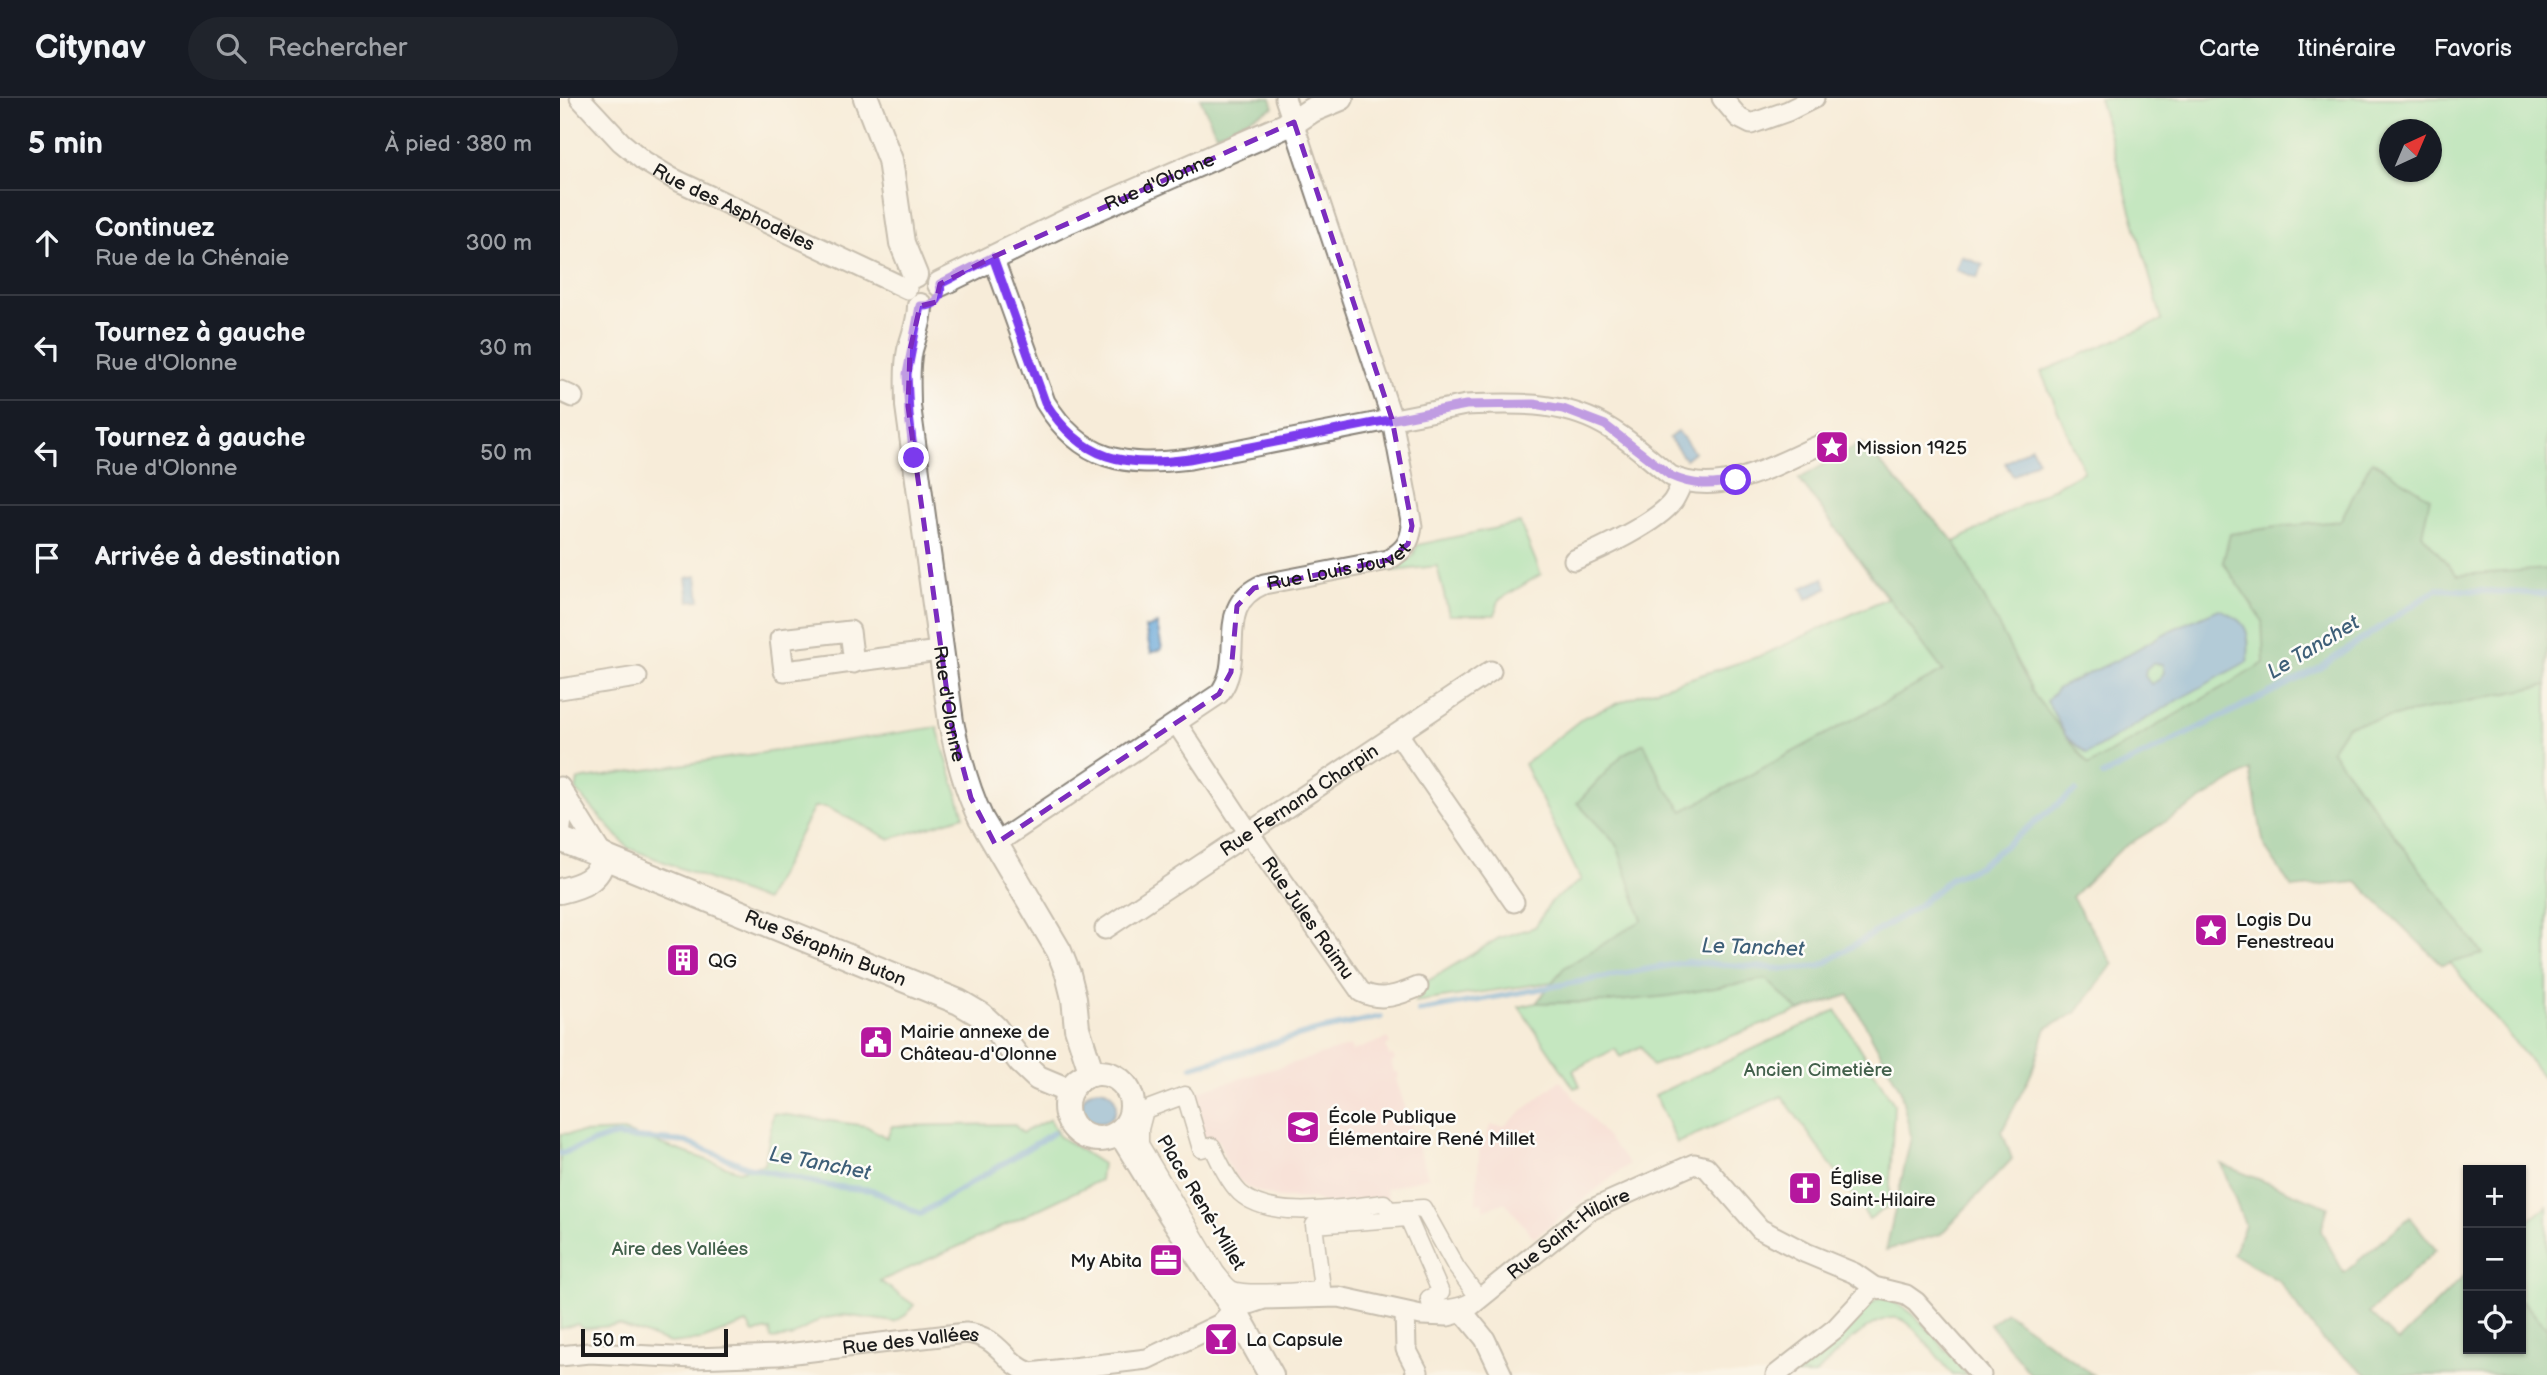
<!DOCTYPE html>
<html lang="fr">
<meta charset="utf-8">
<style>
:root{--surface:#171b24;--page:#20242c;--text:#f1f3f6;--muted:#9ea1a6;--line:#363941}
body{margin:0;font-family:"Balsamiq Sans",sans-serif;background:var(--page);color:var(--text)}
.controls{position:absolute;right:21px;bottom:21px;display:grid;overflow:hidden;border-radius:0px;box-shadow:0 2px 5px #0004}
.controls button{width:63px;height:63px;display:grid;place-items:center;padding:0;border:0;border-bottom:2px solid var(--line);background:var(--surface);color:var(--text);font:35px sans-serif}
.compass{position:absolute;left:1819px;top:21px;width:63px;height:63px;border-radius:50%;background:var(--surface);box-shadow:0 2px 5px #0004;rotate:44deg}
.scale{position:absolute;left:21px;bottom:18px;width:147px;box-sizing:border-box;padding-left:7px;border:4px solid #1c1c1c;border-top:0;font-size:19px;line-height:24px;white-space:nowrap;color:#1c1c1c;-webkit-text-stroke:5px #fdfcf7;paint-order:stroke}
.stop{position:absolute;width:21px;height:21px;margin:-16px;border:5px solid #7c3aed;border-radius:50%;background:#fff}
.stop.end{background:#7c3aed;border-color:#fff;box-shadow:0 2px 7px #0008}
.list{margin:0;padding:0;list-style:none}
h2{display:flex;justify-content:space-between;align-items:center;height:91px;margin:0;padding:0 28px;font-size:30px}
h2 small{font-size:23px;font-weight:400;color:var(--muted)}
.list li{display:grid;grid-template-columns:46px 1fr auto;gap:21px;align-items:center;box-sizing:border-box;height:105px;padding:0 28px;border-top:2px solid var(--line)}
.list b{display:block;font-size:26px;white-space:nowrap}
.list p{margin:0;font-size:23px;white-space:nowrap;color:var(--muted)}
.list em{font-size:23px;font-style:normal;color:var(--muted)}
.icon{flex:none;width:38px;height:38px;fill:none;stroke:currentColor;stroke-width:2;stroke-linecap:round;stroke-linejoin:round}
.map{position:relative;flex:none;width:1987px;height:1277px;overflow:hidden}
header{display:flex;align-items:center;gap:42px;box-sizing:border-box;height:98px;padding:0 35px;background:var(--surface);border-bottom:2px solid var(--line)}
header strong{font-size:33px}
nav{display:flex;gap:38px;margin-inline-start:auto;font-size:24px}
.search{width:490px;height:63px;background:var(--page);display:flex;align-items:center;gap:18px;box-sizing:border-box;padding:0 24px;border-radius:38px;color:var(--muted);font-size:26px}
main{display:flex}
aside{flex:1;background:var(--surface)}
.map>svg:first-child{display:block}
</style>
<header>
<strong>Citynav</strong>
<div class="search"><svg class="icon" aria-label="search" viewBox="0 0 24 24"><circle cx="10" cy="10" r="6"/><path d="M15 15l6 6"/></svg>Rechercher</div>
<nav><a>Carte</a><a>Itinéraire</a><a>Favoris</a></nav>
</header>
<main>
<aside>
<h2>5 min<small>À pied · 380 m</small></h2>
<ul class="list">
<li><svg class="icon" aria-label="ahead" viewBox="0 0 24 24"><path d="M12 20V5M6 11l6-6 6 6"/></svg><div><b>Continuez</b><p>Rue de la Chénaie</p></div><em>300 m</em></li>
<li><svg class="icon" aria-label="left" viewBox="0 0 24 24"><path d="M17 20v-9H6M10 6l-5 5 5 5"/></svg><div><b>Tournez à gauche</b><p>Rue d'Olonne</p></div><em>30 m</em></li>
<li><svg class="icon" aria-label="left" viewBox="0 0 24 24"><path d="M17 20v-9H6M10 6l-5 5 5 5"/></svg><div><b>Tournez à gauche</b><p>Rue d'Olonne</p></div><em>50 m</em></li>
<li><svg class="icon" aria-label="arrive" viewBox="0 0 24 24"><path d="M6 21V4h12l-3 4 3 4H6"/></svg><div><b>Arrivée à destination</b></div></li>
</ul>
</aside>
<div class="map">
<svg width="1987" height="1277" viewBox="0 0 1987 1277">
<rect width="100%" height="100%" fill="#fdfcf7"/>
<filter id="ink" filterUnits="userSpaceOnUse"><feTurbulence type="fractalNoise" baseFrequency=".0143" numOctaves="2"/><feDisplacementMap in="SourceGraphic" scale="14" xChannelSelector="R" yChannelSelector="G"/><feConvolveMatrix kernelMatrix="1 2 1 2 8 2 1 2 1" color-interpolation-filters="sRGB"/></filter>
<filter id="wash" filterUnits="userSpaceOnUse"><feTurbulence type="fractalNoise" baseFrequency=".00686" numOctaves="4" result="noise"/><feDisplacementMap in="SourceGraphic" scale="28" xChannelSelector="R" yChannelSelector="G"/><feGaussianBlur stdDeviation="1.57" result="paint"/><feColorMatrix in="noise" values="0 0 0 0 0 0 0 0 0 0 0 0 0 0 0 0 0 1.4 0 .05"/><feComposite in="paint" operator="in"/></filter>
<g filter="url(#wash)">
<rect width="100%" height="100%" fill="#f7ecd9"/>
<g fill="#f7cfd2">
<path d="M828,940L830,946L826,948L829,958L833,957L835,962L831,964L834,974H838L839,979L836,981L868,1079L826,1091L828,1102L773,1108L754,1101L717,1100L689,1090L677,1081L666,1063L659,1042L640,1048L625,997L790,948L792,953Z"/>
<path d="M1000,982L1069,1066L974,1140L945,1104L924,1112L922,1104L916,1105L919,1054L922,1043H925L930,1027L944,1028Z"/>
</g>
<g fill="#88dfa3" stroke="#527e60" stroke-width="2" fill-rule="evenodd">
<path d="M1539,0H1987V984L1705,637L1234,908L1239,913L1092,968L1081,948L1060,959L1055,951L1013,972L1020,988L1014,990L959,909L976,905L1049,904L1004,870L992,884L855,904L868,883L939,840L975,829L991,804L1021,782L964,666L1024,619L1081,596L1203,557L1327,500L1239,381L1301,345L1395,444L1524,373L1481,274L1602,222ZM1829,32H1871V74H1829Z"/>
<path d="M960,425L981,476L939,502L935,517H889L877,468L833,473L853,458L857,447Z"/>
<path d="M377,629L404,718L330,741L266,709H254L205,803L68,750L16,692L18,682Z"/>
<path d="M1276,912L1334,1006L1329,1108L1309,1121L1222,998L1117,1045L1095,997Z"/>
<path d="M213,1015L306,1028L327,1040L332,1028L454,1026L462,1035L490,1021L499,1038L542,1066L540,1082L422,1138L320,1183L354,1207L346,1217L334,1224L284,1217L261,1221L231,1239L211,1241L210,1232L193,1235L187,1225L142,1242L110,1245L58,1227L23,1231L17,1226L0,1231V1036L63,1033L179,1073L205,1066Z"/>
<path d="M1987,1108V1231L1961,1201V1129Z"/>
<path d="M1324,1199C1360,1214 1382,1248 1407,1277H1393C1382,1265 1357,1231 1345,1223C1319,1206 1272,1261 1255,1277H1228L1316,1202Z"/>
</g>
<g fill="#6ebe89" stroke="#456d52" stroke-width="2">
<path d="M640,0H711L714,9L656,36Z"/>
<path d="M1301,345L1395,444L1475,598L1529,667L1704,565L1702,522L1663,464L1670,436L1716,429L1780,423L1812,363L1870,400L1862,436L1897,477L1987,471V587L1787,628L1771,652L1923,856L1882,867L1797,784L1732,790L1704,748L1690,672L1561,751L1512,799L1553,866L1516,915L1486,930L1472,974L1442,1033L1452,1061L1381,1136L1326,1152L1351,1039L1340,991L1289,897L1239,913L1206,881L1109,898L1049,904L976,905L1004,870L1082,822L1057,747L1017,705L1063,656L1084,645L1102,684L1123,713L1383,573L1239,381Z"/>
<path d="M1661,1066L1768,1109L1761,1133L1784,1175L1850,1119L1876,1152L1809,1215L1838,1243L1908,1174V1251H1961V1201L1987,1231V1277H1808L1762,1242L1719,1183L1673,1156L1685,1127Z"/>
<path d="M1446,1214L1533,1277H1471L1430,1226Z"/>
</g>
<g fill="#61a2d4" stroke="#3e5f78" stroke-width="2" fill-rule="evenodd">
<path d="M1401,158L1423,167L1417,180L1396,172Z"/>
<path d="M1118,333L1134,354L1125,361L1109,340Z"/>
<path d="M1471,349L1478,362L1453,378L1445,365Z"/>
<path d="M137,478L140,502L129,503L126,480Z"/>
<path d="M1263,480L1268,490L1247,501L1242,490Z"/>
<path d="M1659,511C1688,523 1690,533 1688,563L1616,603L1527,656L1506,638L1487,603L1498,590L1559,561L1613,531ZM1592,566H1602L1604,574L1600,581L1591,586L1585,578L1586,571Z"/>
<path d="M597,526L602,551L591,555L585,530Z"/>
<circle cx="539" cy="1008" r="17"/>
</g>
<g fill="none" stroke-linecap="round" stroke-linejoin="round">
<g stroke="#61a2d4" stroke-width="6">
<path d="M1543,677L1758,571L1877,491L1987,496"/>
<path d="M859,913L1127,864L1225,871L1260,868L1358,808L1391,780L1419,768L1515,693"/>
<path d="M632,969L755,933L821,919"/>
<path d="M0,1056L52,1038L126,1044L188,1069L270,1088L312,1092L360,1116L493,1035"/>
</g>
</g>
</g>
<g filter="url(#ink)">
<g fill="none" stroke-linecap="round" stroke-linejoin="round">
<g stroke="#8a847a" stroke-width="19">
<path id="pedestrian" d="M625,997L641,1051L652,1048C659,1063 668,1083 680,1095C712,1124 785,1109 824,1105L829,1112L863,1110L896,1169L918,1199C905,1208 887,1213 871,1209L869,1200L881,1195L848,1120L754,1127L762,1190C746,1193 684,1198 671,1191C665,1187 661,1180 656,1174L580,1046V1031L585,1012Z"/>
</g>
<g stroke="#8a847a" stroke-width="23">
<g id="minor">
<path id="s1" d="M20,0L61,44L84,63L112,80L347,191"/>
<path d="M1162,0L1179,20L1191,26L1228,13L1254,0"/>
<path d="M433,159L485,304C522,364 564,369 630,361L906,307C952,305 1000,303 1042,326C1067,339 1089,361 1111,378C1161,401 1216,366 1262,346"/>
<path d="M0,293L13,299"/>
<path d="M1014,462C1039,452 1098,424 1113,403C1117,397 1120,389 1123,383"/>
<path d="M294,565L290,533L220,541L224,573C277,567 329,558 382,553"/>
<path d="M0,591L77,579"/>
<path id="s2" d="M617,626L689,735L801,894C821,904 839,897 858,889"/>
<path d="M838,636L954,804"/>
<path d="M0,689L43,758"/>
<path d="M0,696L3,711L0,738"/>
<path id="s3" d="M435,746L659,596C688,560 651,508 704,486L828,462C843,453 850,446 852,428L832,321L725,0"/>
<path id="s4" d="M545,831L931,573"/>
<path d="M903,1214L925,1241L942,1277"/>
<path d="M845,1215L846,1251L858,1274L855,1277"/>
<path id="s5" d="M0,1258L29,1255L134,1260L218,1257L406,1235C440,1238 444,1266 471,1275L587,1261L660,1226L674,1211L704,1201L779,1199L861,1217L888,1218L903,1214L1028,1113L1134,1066L1146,1069L1200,1131L1246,1155L1294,1175L1314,1189L1346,1197L1356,1204L1421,1277"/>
<path d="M1216,1277L1276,1230L1314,1189"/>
</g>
</g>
<g stroke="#8a847a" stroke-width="28">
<g id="tertiary">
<path d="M306,0L330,62L342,145L355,177"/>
<path id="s6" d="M380,186L508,123L734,24L752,12L781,0"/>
<path id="s7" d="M360,208C360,224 354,237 350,252C346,270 348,289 348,308L391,624C398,658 406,690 421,721L499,853L508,876L514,900L517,930L532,976"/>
<path id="s8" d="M0,741L399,904L421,917L435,930L461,964L478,980L509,993"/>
<path d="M0,793C21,788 40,782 43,758"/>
<circle cx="539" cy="1008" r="33"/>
<path d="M560,1034L611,1117L674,1211L711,1277"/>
</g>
</g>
<use href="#pedestrian" stroke="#fff" stroke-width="16"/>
<use href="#minor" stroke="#fff" stroke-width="19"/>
<use href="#tertiary" stroke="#fff" stroke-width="24"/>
</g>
</g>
<g fill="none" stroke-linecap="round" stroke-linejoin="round" filter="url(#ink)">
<path stroke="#7c3aed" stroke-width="9" d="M354,360L349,317L347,276L360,208C375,209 383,200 380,186L433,159L485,304C522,363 565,370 629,361L906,307L974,306L1003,311L1045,327L1111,378C1133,388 1152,388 1176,382"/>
</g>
<path d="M0 0H1987V1277H0ZM734,24L832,321L852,428L848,446L828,462L694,490L677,508L671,574L659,596L435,746L411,700L391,624L348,308L350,252L360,208L376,204L380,186L433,159Z" fill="#f7ecd9" fill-opacity=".55" fill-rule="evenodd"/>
<path fill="none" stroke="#7b2cbf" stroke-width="5" stroke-dasharray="14 9" stroke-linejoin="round" d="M734,24L832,321L852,428L848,446L828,462L694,490L677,508L671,574L659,596L435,746L411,700L391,624L348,308L350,252L360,208L376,204L380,186L433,159Z"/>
<defs>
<g id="sight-square" transform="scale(1.75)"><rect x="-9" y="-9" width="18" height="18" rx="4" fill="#b5179e" stroke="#fdfcf7"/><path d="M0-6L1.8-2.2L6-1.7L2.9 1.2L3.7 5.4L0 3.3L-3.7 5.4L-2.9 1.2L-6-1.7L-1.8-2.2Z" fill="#fff"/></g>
<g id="building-square" transform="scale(1.75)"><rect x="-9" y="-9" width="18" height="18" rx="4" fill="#b5179e" stroke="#fdfcf7"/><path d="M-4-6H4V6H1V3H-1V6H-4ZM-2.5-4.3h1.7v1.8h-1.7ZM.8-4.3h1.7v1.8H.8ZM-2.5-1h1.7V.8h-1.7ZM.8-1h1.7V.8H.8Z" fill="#fff"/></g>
<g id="civic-square" transform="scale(1.75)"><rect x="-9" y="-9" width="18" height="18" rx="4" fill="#b5179e" stroke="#fdfcf7"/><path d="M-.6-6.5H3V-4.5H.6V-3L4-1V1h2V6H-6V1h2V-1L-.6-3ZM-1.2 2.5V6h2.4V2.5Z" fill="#fff"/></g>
<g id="school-square" transform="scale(1.75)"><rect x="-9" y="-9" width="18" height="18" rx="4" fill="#b5179e" stroke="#fdfcf7"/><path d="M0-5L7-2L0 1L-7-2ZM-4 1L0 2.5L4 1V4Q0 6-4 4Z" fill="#fff"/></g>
<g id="church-square" transform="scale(1.75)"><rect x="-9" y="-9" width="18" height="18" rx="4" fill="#b5179e" stroke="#fdfcf7"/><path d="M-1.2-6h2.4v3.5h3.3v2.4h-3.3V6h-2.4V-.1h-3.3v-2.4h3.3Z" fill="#fff"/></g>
<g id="office-square" transform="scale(1.75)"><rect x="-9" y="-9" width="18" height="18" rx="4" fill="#b5179e" stroke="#fdfcf7"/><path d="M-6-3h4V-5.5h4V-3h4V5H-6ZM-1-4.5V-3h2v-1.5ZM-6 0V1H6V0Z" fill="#fff"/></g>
<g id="bar-square" transform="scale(1.75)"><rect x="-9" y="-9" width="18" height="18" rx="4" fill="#b5179e" stroke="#fdfcf7"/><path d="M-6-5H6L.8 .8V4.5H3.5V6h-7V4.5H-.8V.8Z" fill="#fff"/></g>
</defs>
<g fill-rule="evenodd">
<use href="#sight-square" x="1272" y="349"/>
<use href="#sight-square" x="1651" y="832"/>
<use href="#building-square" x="123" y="862"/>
<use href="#civic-square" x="316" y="944"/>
<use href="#school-square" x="743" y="1029"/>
<use href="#church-square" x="1245" y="1090"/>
<use href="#office-square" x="606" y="1162"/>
<use href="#bar-square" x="661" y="1241"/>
</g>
<g text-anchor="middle" stroke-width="5" stroke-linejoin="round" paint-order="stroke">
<g font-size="19" fill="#1c1c1c" stroke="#fdfcf7">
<text dy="7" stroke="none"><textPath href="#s6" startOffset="242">Rue d'Olonne</textPath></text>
<text dy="7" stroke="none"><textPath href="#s1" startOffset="191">Rue des Asphodèles</textPath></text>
<text dy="7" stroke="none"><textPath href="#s3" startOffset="472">Rue Louis Jouvet</textPath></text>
<text dy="7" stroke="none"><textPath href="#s7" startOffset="402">Rue d'Olonne</textPath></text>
<text dy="7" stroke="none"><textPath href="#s4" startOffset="233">Rue Fernand Charpin</textPath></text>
<text dy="7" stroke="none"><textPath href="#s2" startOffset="234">Rue Jules Raimu</textPath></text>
<text dy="7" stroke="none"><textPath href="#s8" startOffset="287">Rue Séraphin Buton</textPath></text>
<text transform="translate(642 1104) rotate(59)" y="7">Place René-Millet</text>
<text dy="7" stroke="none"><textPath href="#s5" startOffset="1069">Rue Saint-Hilaire</textPath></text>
<text dy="7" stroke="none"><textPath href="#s5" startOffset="352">Rue des Vallées</textPath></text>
</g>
<g font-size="19" fill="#1c1c1c" stroke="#fdfcf7" text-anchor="start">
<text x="1296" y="356">Mission 1925</text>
<text x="1676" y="828">Logis Du<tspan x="1676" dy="22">Fenestreau</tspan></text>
<text x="148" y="869">QG</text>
<text x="340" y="940">Mairie annexe de<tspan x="340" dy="22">Château-d'Olonne</tspan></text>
<text x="768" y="1025">École Publique<tspan x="768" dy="22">Élémentaire René Millet</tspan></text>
<text x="1270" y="1086">Église<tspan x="1270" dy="22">Saint-Hilaire</tspan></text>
<text x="582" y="1169" text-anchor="end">My Abita</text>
<text x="686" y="1248">La Capsule</text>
</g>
<g font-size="19" fill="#42604b" stroke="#fdfcf7">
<text x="1258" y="978">Ancien Cimetière</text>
<text x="120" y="1157">Aire des Vallées</text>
</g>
<g font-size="21" font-style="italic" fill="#3e5f78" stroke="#fdfcf7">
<text transform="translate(1753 549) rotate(-31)" y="7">Le Tanchet</text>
<text transform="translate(1193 849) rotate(2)" y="7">Le Tanchet</text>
<text transform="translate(260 1065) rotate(11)" y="7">Le Tanchet</text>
</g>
</g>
</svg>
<div class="controls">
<button>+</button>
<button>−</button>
<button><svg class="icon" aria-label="locate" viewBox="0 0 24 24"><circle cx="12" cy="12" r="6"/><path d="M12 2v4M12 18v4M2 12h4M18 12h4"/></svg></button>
</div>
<svg class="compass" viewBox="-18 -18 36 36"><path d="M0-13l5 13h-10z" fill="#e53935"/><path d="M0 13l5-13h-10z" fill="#9ea1a6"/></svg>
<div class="scale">50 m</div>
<div class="stop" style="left:1176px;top:382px"></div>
<div class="stop end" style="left:354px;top:360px"></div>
</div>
</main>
